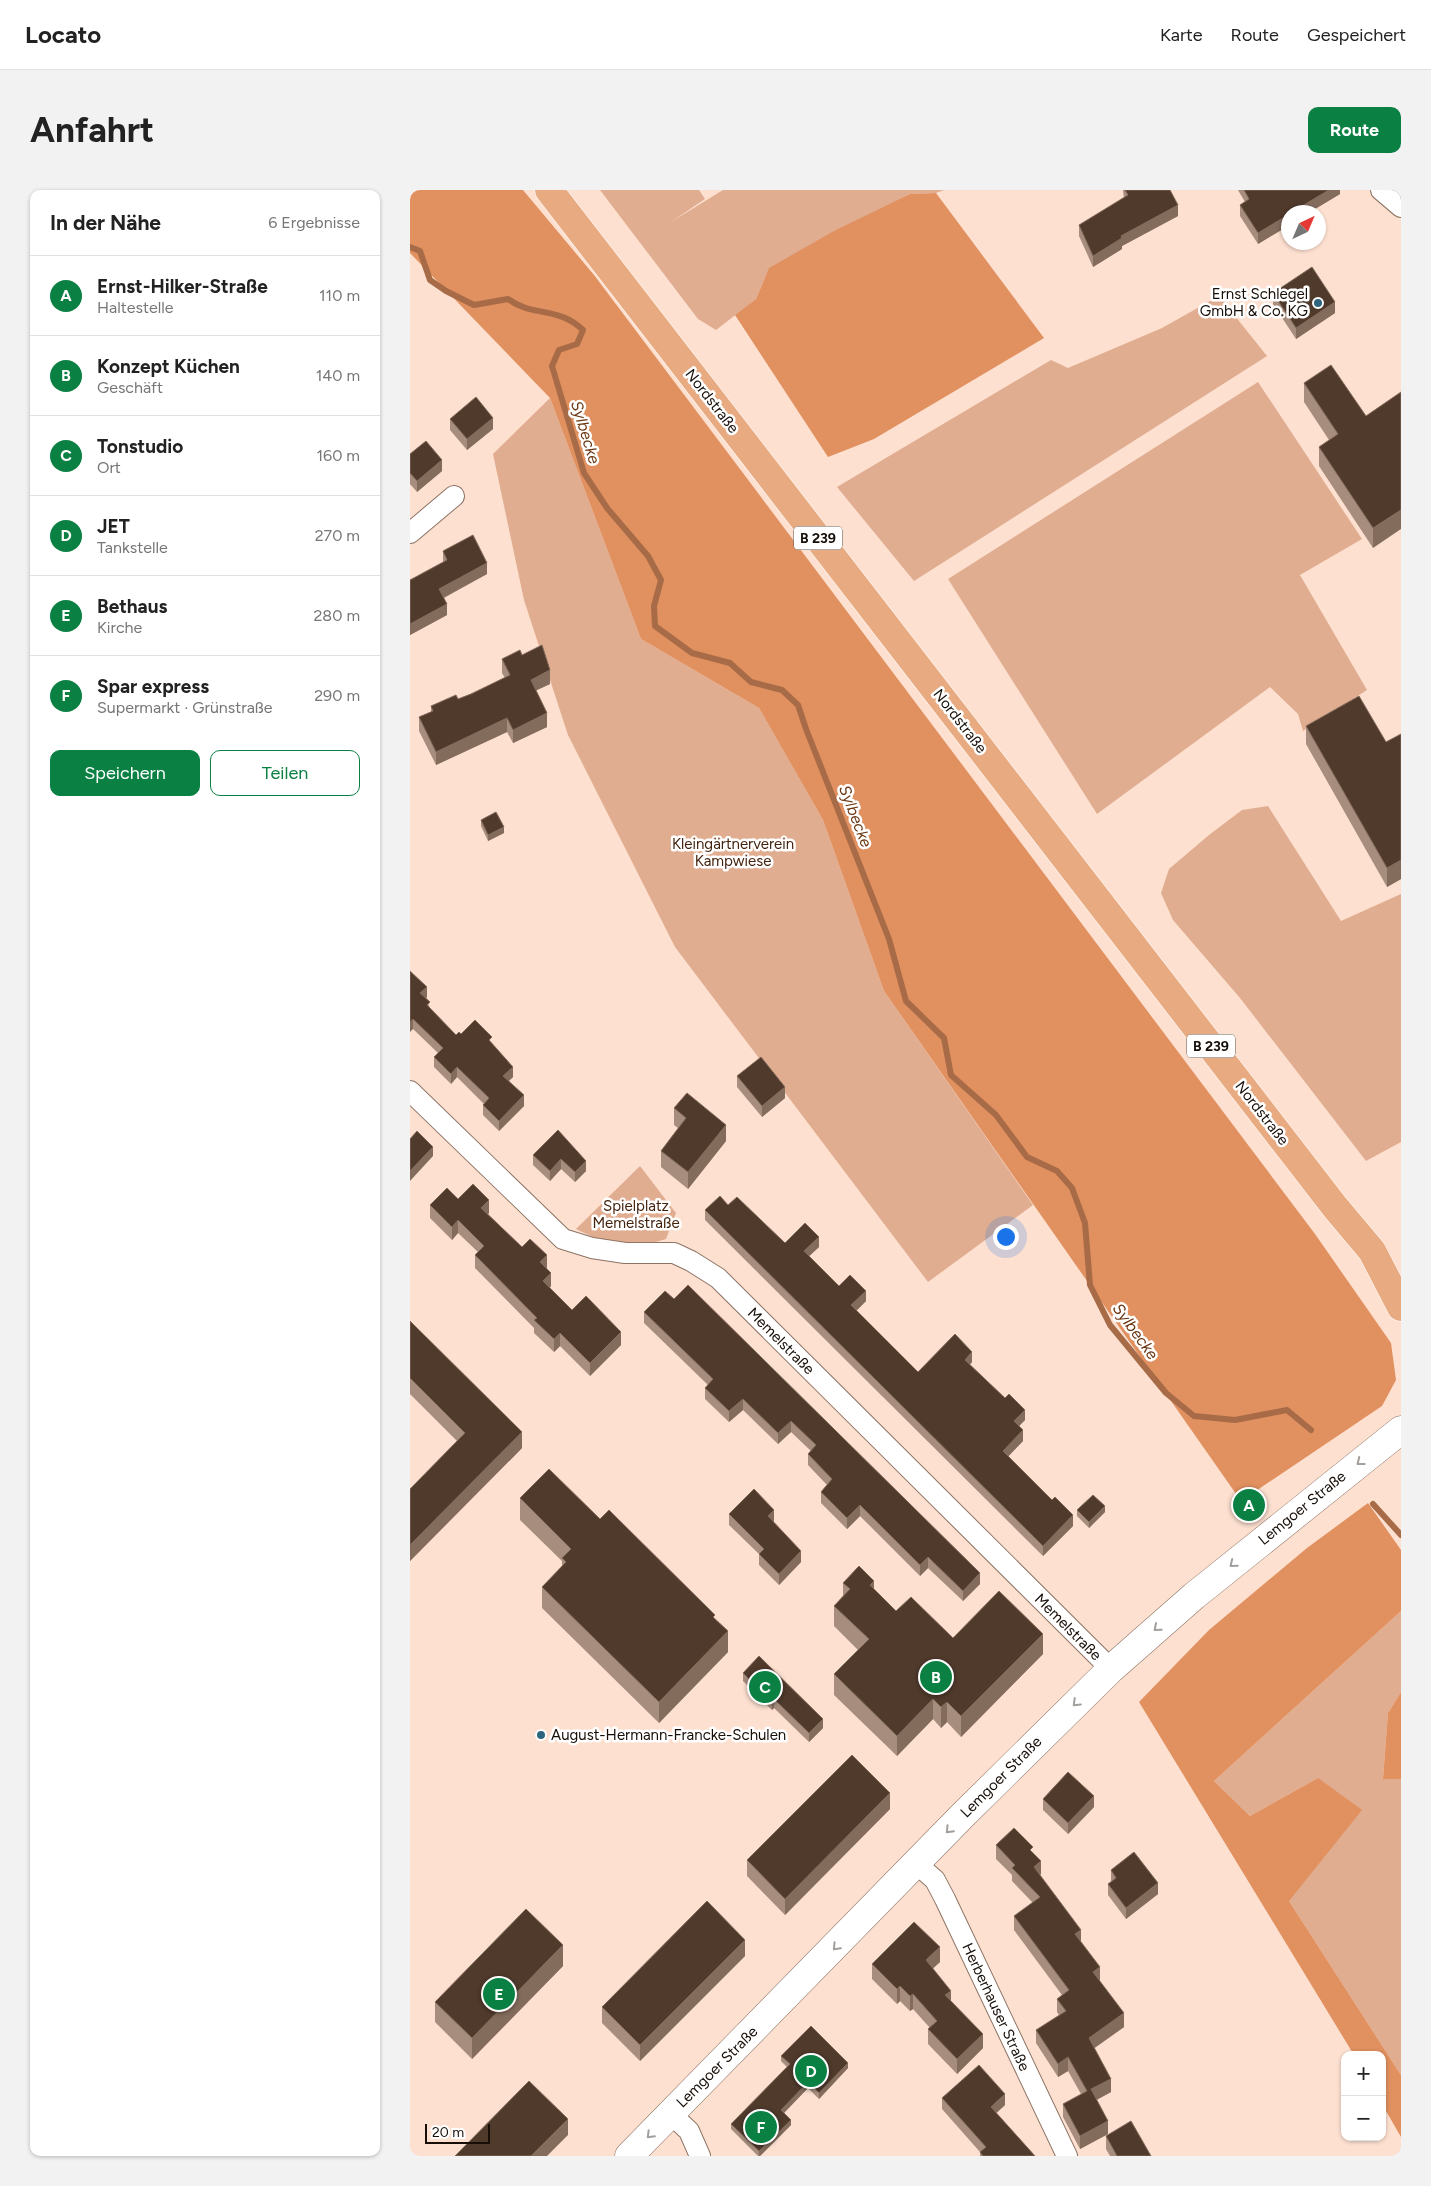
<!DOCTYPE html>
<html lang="de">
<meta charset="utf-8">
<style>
:root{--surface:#fff;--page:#f2f2f2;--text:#222;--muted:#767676;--line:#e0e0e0;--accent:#0b8043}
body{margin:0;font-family:Figtree,sans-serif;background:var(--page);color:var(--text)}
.controls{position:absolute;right:15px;bottom:15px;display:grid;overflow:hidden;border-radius:10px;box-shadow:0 1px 4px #0004}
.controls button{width:45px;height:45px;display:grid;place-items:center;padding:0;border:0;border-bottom:1px solid var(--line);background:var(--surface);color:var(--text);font:25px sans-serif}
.compass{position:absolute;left:871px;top:15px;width:45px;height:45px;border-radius:50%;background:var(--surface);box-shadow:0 1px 4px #0004;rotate:44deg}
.scale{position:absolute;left:15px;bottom:12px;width:65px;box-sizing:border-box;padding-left:5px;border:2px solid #170e08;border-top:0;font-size:14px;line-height:18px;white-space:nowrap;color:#170e08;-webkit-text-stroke:4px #fff;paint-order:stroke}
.you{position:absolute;left:595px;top:1046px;width:18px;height:18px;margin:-12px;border:4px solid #fff;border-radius:50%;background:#1a73e8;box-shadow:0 0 0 8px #1a73e833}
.badge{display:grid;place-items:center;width:32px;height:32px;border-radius:50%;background:var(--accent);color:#fff;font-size:16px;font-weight:700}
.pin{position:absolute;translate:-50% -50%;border:2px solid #fff;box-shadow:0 1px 5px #0006}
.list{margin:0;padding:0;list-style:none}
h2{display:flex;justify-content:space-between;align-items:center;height:65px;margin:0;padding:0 20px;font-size:21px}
h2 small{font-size:16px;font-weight:400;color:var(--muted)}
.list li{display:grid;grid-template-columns:32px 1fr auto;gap:15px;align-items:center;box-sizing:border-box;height:80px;padding:0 20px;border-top:1px solid var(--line)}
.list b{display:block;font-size:19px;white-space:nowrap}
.list p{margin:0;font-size:16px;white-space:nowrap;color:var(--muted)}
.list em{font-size:16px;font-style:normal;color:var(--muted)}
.actions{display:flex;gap:10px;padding:15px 20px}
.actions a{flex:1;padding:11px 0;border:1px solid var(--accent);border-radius:10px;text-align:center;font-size:18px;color:var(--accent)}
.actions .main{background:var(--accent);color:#fff}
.map{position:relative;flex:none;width:991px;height:1966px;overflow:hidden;border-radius:10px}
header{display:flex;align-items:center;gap:30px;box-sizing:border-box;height:70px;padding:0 25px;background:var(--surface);border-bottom:1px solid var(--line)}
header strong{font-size:24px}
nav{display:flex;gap:28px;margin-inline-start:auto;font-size:18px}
.intro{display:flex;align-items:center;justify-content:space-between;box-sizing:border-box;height:120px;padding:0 30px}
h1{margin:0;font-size:35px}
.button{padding:12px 22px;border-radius:10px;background:var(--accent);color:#fff;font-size:18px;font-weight:700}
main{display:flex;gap:30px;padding:0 30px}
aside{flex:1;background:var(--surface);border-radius:10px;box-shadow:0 1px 4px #0004}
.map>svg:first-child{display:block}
</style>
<header>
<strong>Locato</strong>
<nav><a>Karte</a><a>Route</a><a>Gespeichert</a></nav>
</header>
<div class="intro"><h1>Anfahrt</h1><a class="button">Route</a></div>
<main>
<aside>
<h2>In der Nähe<small>6 Ergebnisse</small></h2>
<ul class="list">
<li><span class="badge">A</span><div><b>Ernst-Hilker-Straße</b><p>Haltestelle</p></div><em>110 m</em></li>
<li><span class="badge">B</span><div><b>Konzept Küchen</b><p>Geschäft</p></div><em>140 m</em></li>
<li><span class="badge">C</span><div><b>Tonstudio</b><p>Ort</p></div><em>160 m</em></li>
<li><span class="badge">D</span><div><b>JET</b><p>Tankstelle</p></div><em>270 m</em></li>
<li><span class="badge">E</span><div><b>Bethaus</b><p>Kirche</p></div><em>280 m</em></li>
<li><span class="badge">F</span><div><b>Spar express</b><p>Supermarkt · Grünstraße</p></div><em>290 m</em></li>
</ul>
<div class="actions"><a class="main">Speichern</a><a>Teilen</a></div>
</aside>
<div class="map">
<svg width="991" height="1966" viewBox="0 0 991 1966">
<rect width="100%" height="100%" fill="#fde0d0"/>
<g fill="#e0ad90">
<path d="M190,0H289L295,9L261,32L313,0H534L526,3L500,4L357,83L346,109L306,140L288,129Z"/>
<path d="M809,106L857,166L504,391L427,297L641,170L658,178L752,138Z"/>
<path d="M848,192L952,349L890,385L957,500L893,541L888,524L860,497L687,624L538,389Z"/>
<path d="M140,208L231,449L349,518L413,630L474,801L623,1015L518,1092L265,757L158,545L114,410L83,264Z"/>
<path d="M858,616L931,731L991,704V952L956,971L830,808L763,730L751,703L759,679L799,645L832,620Z"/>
<path d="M230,976L266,1023L256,1049L232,1056L189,1050L166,1039Z"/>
<path d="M991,1421V1502L978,1523L973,1589H991V1885L879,1711L908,1588L840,1626L804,1591Z"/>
</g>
<g fill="#e1905f">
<path d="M0,0H113L184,85L905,1044L981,1153L986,1190L972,1216L831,1311L474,801L413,630L349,518L231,449L140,208L0,63Z"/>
<path d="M526,3L634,148L464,249L418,267L325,125L346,109L359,78L424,41L500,4Z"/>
<path d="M958,1313L991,1360V1421L804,1591L840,1626L908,1588L952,1620L879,1711L991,1885V1947L972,1914V1865H944L729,1512L799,1440L897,1358Z"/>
<path d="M991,1502V1589H973L978,1523Z"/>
</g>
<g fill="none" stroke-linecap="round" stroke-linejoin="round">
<g stroke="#a76b47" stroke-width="6">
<path d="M0,57L10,61L20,90L36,101L64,115L98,109C122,127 148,116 173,140L167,154L149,160L142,176L174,283L197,318L238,366L251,390L244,416L245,436L282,463L320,473L341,492L372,500L388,515L396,539L479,749L496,811L534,848L541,885L586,925L617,967L647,981L662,998L675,1033L680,1095L700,1135L756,1203L784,1226L825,1230L877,1220L901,1240"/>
<path d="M963,1314L991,1345"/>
</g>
<g stroke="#8d7465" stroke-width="22">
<g id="street">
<path d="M971,0L991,17"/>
<path d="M0,343L44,306"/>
<path d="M0,901L153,1049L182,1058L215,1063H264L281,1071L308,1088L701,1479"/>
<path d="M507,1674L525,1690L535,1709L657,1966"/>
<path d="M261,1924L279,1941L290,1966"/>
</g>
</g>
<g stroke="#8d7465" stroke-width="29">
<path id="secondary" d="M219,1966L552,1626L701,1479L784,1406L991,1240"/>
</g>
<g stroke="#fff" stroke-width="29">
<path id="primary" d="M139,0L925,1017L962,1061L991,1117"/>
</g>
<use href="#street" stroke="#fff" stroke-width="20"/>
<use href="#secondary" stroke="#fff" stroke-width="28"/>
<use href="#primary" stroke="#e8ab81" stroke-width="28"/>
</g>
<g fill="#a68d7e">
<path d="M713,0H760L768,26L712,56V59L683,77L669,46V35L714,8Z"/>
<path d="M828,0H930V4L900,22H878V36L848,54L830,26V15L835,12Z"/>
<path d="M863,103L925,123L886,149L863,114Z"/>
<path d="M894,193L956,226L991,202L963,358L909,276V257L919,250L894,212Z"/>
<path d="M40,229L83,239L57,260L40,240Z"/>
<path d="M0,264L32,281L7,302L0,294Z"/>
<path d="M33,361L77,384L34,408L37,425L0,445V390L33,373Z"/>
<path d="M112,465L140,494L126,500L137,537L103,553L97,542L26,575L9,541V527L21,522V516L48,509L61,504L95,488L92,483V469Z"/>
<path d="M896,536L976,552L991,544V689L977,697L896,554Z"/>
<path d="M71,630L94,643L78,651L71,636Z"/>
<path d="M0,781L17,807L16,808L20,818L46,845L51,844L82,853L103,887L99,891L114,916L89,941L73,925V915L74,914L47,887L41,894L24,877V867L28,863L3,839Z"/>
<path d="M327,886L375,908L352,927L327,897Z"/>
<path d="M264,918L316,951L278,999L251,977V961L268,938L264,935Z"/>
<path d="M148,940L176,981L165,992L151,979L140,991L123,975V965Z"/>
<path d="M48,1009L79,1023L78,1024L112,1057L137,1078L141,1096L140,1098L162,1120L211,1155L180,1186L150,1156L144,1162L124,1143V1138L65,1078V1065L68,1062L48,1043L42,1050L20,1028V1015Z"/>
<path d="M318,1015L375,1053L409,1057L399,1066L429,1096L456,1111L446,1121L508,1182L562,1172L560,1175L615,1230L609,1236L613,1251L598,1266L663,1336L633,1366L295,1030V1020Z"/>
<path d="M255,1101L570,1394L553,1411L518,1378L510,1386L450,1326L437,1339L411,1313V1302L417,1295L398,1275V1264L401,1261L381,1242L368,1254L333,1220L319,1232L295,1209V1198L298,1195L234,1133V1122Z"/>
<path d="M0,1131L112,1258L0,1371V1299L47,1251L0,1204Z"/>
<path d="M110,1308L190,1329L305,1429L318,1462L249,1533L132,1418V1397L152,1377V1371L110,1330Z"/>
<path d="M667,1320L695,1322L679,1338L667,1326Z"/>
<path d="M319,1324L364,1331L363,1332L391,1372L369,1395L349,1375V1364L319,1335Z"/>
<path d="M433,1393L464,1399L486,1421L543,1448L633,1464L551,1547L537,1532L531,1538L523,1529L487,1566L424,1505V1484L448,1460L424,1436V1416L433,1406Z"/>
<path d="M333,1483L413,1538L399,1552L364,1518L362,1520L333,1491Z"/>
<path d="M633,1609L684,1617L658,1644L633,1620Z"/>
<path d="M480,1619L375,1725L337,1686V1670Z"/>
<path d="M586,1655L623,1662L631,1684L630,1685L671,1752L690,1791L714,1837L684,1858L701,1902L686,1910L698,1944L670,1959L653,1927V1914L671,1904L658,1881L648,1887L626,1853V1840L649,1825L647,1822V1809L652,1805L604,1740V1726L623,1713L602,1691V1685L586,1669Z"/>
<path d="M701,1680L748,1704L716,1729L698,1705V1694L701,1692Z"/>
<path d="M335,1766L230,1871L192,1833V1817Z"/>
<path d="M530,1772L523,1778L541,1811L573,1858L547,1884L518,1854V1839L520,1838L503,1819L500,1821L490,1811L487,1814L462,1789V1774Z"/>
<path d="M153,1776L62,1869L25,1832V1812Z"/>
<path d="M371,1866L438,1878L409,1909L398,1898L374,1923L381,1935L350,1966H348L321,1939V1934L377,1877L371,1871Z"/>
<path d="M532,1908L595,1915L586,1923L625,1966H570V1962L532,1919Z"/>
<path d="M696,1946L741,1966H700L696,1959Z"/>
</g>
<g fill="#846c5d">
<path d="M919,0H930V4L900,22H882Z"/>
<path d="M768,15V26L712,56V59L683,77V66L711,46Z"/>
<path d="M878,25V36L848,54V43Z"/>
<path d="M925,112V123L886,149V138Z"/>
<path d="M83,228V239L57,260V249Z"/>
<path d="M32,270V281L7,302V291Z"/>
<path d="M991,320V339L963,358V338Z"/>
<path d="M77,373V384L29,410V399Z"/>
<path d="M37,414V425L0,445V434Z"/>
<path d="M140,480V494L121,503V490Z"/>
<path d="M137,523V537L103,553V540Z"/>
<path d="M97,528V542L26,575V562Z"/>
<path d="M94,637V643L78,651V645Z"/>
<path d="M991,670V689L977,697V678Z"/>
<path d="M17,797V807L10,813V803Z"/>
<path d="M3,829V839L0,842V832Z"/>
<path d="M47,877V887L41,894V884Z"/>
<path d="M103,877V887L93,896V886Z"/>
<path d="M375,897V908L352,927V916Z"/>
<path d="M114,905V916L89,941V931Z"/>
<path d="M316,935V951L278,999V982Z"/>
<path d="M23,957V966L0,991V981Z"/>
<path d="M151,969V979L140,991V981Z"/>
<path d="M176,971V981L165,992V982Z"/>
<path d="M79,1010V1023L71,1030V1018Z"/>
<path d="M48,1030V1043L42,1050V1037Z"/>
<path d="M409,1047V1057L394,1071V1061Z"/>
<path d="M137,1065V1078L130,1085V1072Z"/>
<path d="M141,1083V1096L133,1104V1091Z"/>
<path d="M456,1101V1111L441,1126V1115Z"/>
<path d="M211,1142V1155L180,1186V1173Z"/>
<path d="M150,1143V1156L144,1162V1149Z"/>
<path d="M562,1162V1172L555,1180V1170Z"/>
<path d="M333,1209V1220L319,1232V1221Z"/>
<path d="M615,1220V1230L604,1241V1231Z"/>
<path d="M381,1231V1242L368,1254V1243Z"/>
<path d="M613,1240V1251L593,1272V1261Z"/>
<path d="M112,1242V1258L0,1371V1355Z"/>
<path d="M450,1315V1326L437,1339V1328Z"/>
<path d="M695,1316V1322L679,1338V1332Z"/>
<path d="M364,1320V1331L358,1337V1326Z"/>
<path d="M663,1325V1336L633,1366V1356Z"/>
<path d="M391,1361V1372L369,1395V1384Z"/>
<path d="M518,1367V1378L510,1386V1375Z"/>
<path d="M570,1383V1394L553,1411V1401Z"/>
<path d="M464,1391V1412L460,1395Z"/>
<path d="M318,1441V1462L249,1533V1512Z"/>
<path d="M633,1444V1464L551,1547V1526Z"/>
<path d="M364,1509V1518L362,1520V1512Z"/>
<path d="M523,1509V1529L487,1566V1546Z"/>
<path d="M537,1512V1532L531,1538V1517Z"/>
<path d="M413,1529V1538L399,1552V1543Z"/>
<path d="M480,1603V1619L375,1725V1709Z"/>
<path d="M684,1606V1617L658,1644V1633Z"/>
<path d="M631,1671V1684L624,1690V1677Z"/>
<path d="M748,1693V1704L716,1729V1718Z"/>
<path d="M671,1740V1753L665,1744Z"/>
<path d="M335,1750V1766L230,1871V1855Z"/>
<path d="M153,1755V1776L62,1869V1848Z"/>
<path d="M530,1757V1772L516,1785V1770Z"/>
<path d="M690,1777V1791L683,1782Z"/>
<path d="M490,1796V1811L487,1814V1799Z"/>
<path d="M541,1801V1815L535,1805Z"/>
<path d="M503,1804V1819L500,1821V1806Z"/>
<path d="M714,1823V1837L679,1862V1848Z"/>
<path d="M573,1844V1858L547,1884V1869Z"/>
<path d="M658,1867V1881L648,1887V1874Z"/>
<path d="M438,1873V1878L409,1909V1903Z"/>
<path d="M701,1889V1902L681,1913V1899Z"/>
<path d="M398,1892V1898L371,1926V1920Z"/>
<path d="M595,1904V1915L581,1928V1917Z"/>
<path d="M158,1929V1945L137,1966H121Z"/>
<path d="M381,1930V1935L350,1966H349V1961Z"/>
<path d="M698,1931V1944L670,1959V1946Z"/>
</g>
<g fill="#503a2c" stroke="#846c5d">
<path d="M715,0H760L768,15L711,46L712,48L683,66L669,35L718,5Z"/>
<path d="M834,0H919L882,22H878V25L848,43L830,15L839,9Z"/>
<path d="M902,77L925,112L886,138L863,103Z"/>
<path d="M921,175L956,226L991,202V320L963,338L909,257L928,244L894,193Z"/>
<path d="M66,207L83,228L57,249L40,229Z"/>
<path d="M16,251L32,270L7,291L0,283V264Z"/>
<path d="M63,345L77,373L29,399L37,414L0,434V390L37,370L33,361Z"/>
<path d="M132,455L140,480L121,490L137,523L103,540L97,528L26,562L9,527L23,521L21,516L46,505L48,509L61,504L100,485L92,469L110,460L112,465Z"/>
<path d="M949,506L976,552L991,544V670L977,678L896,536Z"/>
<path d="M86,622L94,637L78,645L71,630Z"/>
<path d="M0,781L17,797L10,803L20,812L17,815L46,845L49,842L51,844L65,830L82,847L79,850L103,877L93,886L114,905L89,931L73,915L79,908L47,877L41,884L24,867L33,858L3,829L0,832Z"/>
<path d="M351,867L375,897L352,916L327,886Z"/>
<path d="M277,903L316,935L278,982L251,961L276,928L264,918Z"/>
<path d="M148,940L176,971L165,982L151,969L140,981L123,965Z"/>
<path d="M7,941L23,957L0,981V949Z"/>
<path d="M63,994L79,1010L71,1018L112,1057L120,1049L137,1065L130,1072L141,1083L133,1091L162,1120L176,1106L211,1142L180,1173L150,1143L144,1149L124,1130L127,1128L65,1065L74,1056L48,1030L42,1037L20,1015L37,998L48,1009Z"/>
<path d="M310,1006L318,1015L327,1007L375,1053L395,1033L409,1047L394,1061L429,1096L440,1085L456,1101L441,1115L508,1182L545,1144L562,1162L555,1170L595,1208L599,1204L615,1220L604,1231L613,1240L593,1261L642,1310L645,1307L663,1325L633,1356L295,1020Z"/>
<path d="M278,1095L570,1383L553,1401L518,1367L510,1375L450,1315L437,1328L411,1302L422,1289L398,1264L406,1255L381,1231L368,1243L333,1209L319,1221L295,1198L303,1189L234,1122L255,1101L264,1109Z"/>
<path d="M0,1131L112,1242L0,1355V1299L55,1243L0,1188Z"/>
<path d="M139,1279L190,1329L199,1320L305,1425L303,1427L318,1441L249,1512L132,1397L156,1372L152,1368L161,1359L110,1308Z"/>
<path d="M344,1299L364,1320L358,1326L391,1361L369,1384L349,1364L354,1359L319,1324Z"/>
<path d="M683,1305L695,1316L679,1332L667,1320Z"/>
<path d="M449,1376L464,1391L460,1395L486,1421L501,1407L543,1448L589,1401L633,1444L551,1526L537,1512L531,1517L523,1509L487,1546L424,1484L459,1449L424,1416L440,1399L433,1393Z"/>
<path d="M349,1466L413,1529L399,1543L364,1509L362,1512L333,1483Z"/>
<path d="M442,1565L480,1603L375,1709L337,1670Z"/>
<path d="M658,1582L684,1606L658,1633L633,1609Z"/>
<path d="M604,1638L623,1657L620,1660L631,1671L624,1677L671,1740L665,1744L690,1777L683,1782L714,1823L679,1848L701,1889L681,1899L698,1931L670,1946L653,1914L677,1901L658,1867L648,1874L626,1840L656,1821L647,1809L659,1800L604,1726L630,1707L602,1678L605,1675L586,1655Z"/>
<path d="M724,1662L748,1693L716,1718L698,1694L706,1688L701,1680Z"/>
<path d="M297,1711L335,1750L230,1855L192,1817Z"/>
<path d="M116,1719L153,1755L62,1848L25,1812Z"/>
<path d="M504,1732L530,1757L516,1770L541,1801L535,1805L573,1844L547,1869L518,1839L527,1831L503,1804L500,1806L490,1796L487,1799L462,1774Z"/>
<path d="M401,1836L438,1873L409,1903L398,1892L371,1920L381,1930L349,1961L321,1934L380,1874L371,1866Z"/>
<path d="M569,1875L595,1904L581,1917L625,1966H573L570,1962L576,1957L532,1908Z"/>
<path d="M119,1891L158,1929L121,1966H45Z"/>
<path d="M721,1931L741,1966H707L696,1946Z"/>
</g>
<defs><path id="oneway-chevron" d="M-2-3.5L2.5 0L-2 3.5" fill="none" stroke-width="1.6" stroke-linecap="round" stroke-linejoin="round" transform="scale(1.25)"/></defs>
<g stroke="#a29f9c">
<use href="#oneway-chevron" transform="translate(950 1272) rotate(142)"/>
<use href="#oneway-chevron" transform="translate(823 1374) rotate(141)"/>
<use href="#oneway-chevron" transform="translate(747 1438) rotate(139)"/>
<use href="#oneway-chevron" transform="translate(666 1513) rotate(136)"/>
<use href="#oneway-chevron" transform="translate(539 1640) rotate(133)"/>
<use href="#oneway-chevron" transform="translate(426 1757) rotate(134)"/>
<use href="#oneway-chevron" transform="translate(240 1945) rotate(135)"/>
</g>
<g fill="#2e6680" stroke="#fff" stroke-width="2">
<circle cx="908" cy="113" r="5"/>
<circle cx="131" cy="1545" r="5"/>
</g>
<g text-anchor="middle" stroke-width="5" stroke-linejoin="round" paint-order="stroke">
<g fill="#fff" stroke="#5d5652" stroke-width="1">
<rect x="384" y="336.5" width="48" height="23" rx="4"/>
<rect x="777" y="844.5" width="48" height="23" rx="4"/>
</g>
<g font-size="14" font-weight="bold" fill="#170e08">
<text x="408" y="353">B 239</text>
<text x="801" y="861">B 239</text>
</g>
<g font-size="15" fill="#170e08" stroke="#fff" text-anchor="end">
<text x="898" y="109">Ernst Schlegel<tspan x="898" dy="17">GmbH &amp; Co. KG</tspan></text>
<text x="141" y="1550" text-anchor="start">August-Hermann-Francke-Schulen</text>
</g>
<g font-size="15" fill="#170e08" stroke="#fff">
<text transform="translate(302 211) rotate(52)" y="5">Nordstraße</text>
<text transform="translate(550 531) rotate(52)" y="5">Nordstraße</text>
<text transform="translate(852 923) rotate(52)" y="5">Nordstraße</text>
<text transform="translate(371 1151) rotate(45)" y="5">Memelstraße</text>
<text transform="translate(892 1318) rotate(-39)" y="5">Lemgoer Straße</text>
<text transform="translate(658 1437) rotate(45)" y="5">Memelstraße</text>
<text transform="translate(591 1587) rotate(-45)" y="5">Lemgoer Straße</text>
<text transform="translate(586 1817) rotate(65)" y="5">Herberhauser Straße</text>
<text transform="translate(307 1877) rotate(-45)" y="5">Lemgoer Straße</text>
</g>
<g font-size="15" fill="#43230e" stroke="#fff">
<text x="323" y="659">Kleingärtnerverein<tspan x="323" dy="17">Kampwiese</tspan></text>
<text x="226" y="1021">Spielplatz<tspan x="226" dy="17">Memelstraße</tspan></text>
</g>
<g font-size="16" font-style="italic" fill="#6b3612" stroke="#fff">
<text transform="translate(176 242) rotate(73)" y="6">Sylbecke</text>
<text transform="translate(446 626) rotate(69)" y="6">Sylbecke</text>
<text transform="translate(726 1141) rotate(54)" y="6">Sylbecke</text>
</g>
</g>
</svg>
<div class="controls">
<button>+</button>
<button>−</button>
</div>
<svg class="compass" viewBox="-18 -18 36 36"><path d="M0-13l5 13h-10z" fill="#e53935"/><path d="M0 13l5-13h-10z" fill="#767676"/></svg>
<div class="scale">20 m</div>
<div class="you"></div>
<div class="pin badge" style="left:839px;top:1315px">A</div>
<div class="pin badge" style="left:526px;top:1487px">B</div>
<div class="pin badge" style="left:355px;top:1497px">C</div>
<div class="pin badge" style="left:401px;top:1881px">D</div>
<div class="pin badge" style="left:89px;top:1804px">E</div>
<div class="pin badge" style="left:351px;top:1937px">F</div>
</div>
</main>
